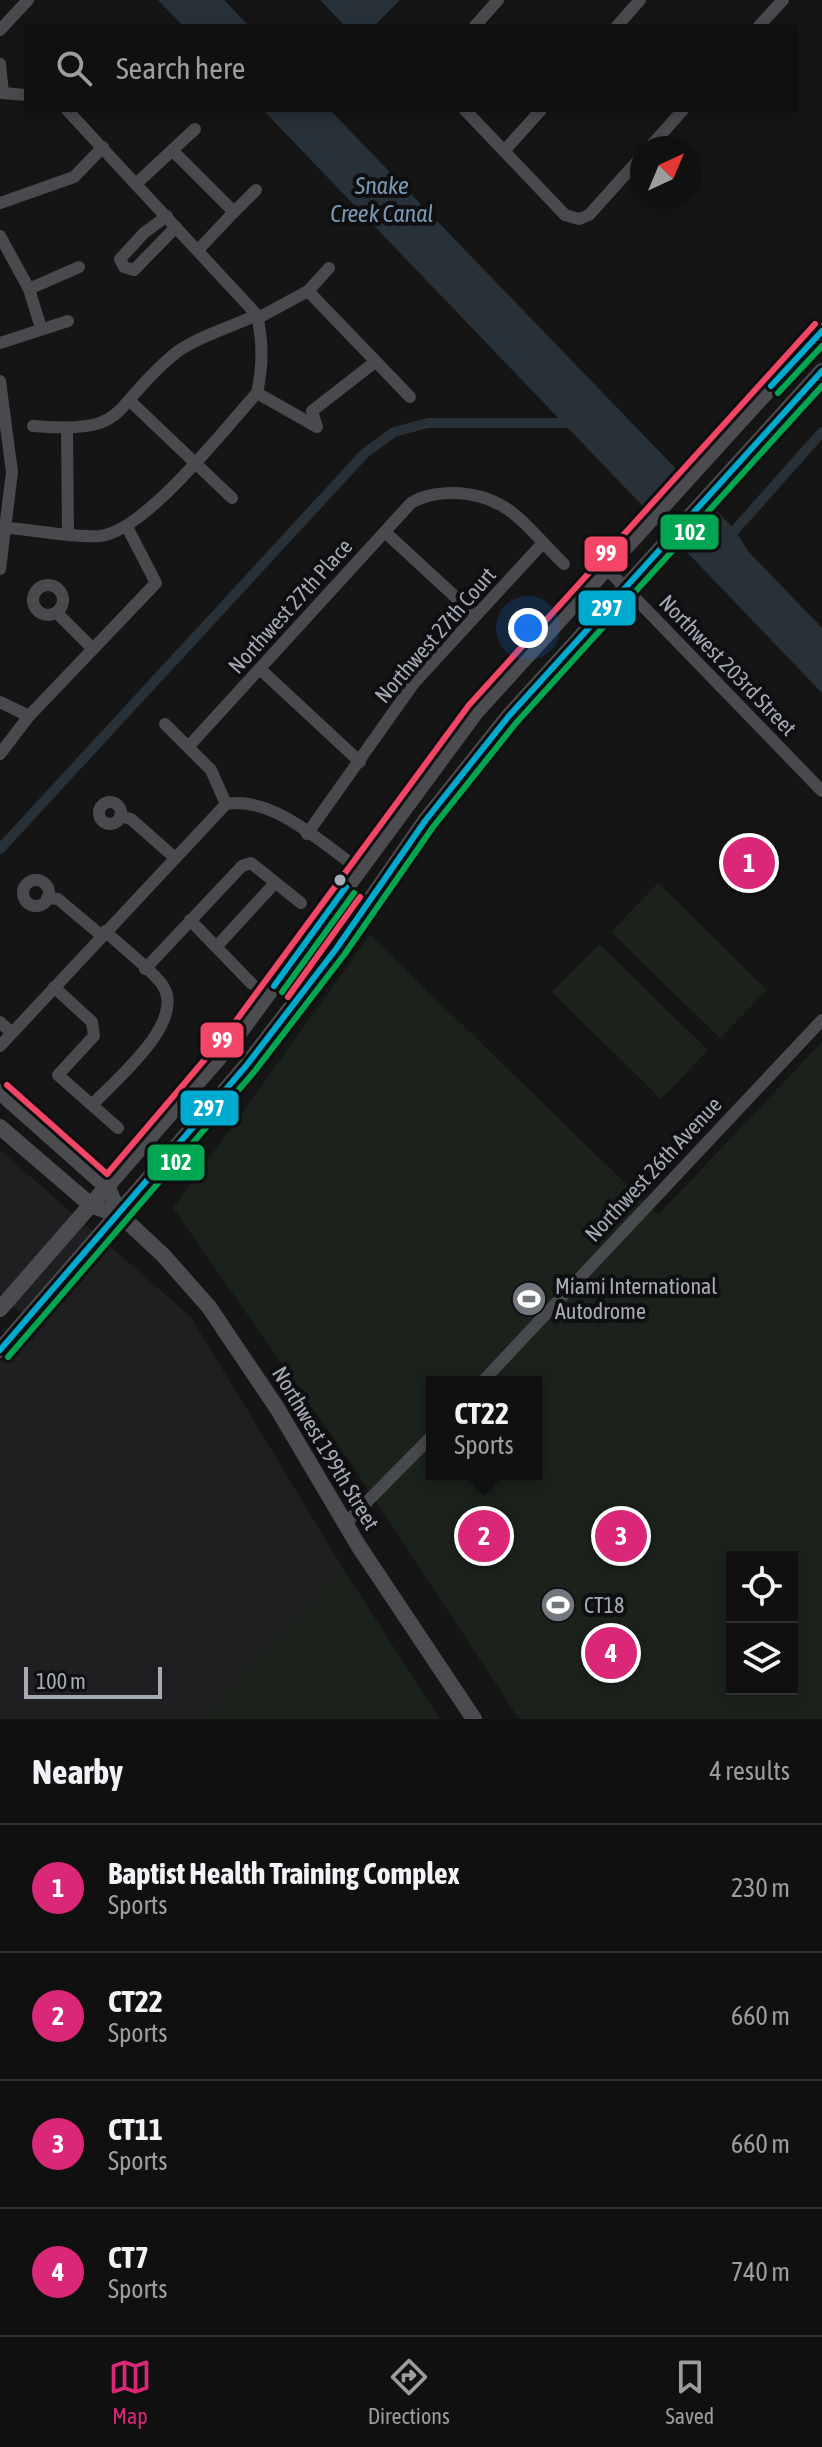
<!DOCTYPE html>
<style>
:root{--surface:#101010;--page:#191919;--text:#f1f3f6;--muted:#9c9d9f;--line:#303030;--accent:#db2777}
body{margin:0;font-family:"Asap Condensed",sans-serif;background:var(--page);color:var(--text)}
.controls{position:absolute;right:24px;bottom:24px;display:grid;overflow:hidden;border-radius:0px;box-shadow:0 4px 12px #0003}
.controls button{width:72px;height:72px;display:grid;place-items:center;padding:0;border:0;border-bottom:2px solid var(--line);background:var(--surface);color:var(--text);font:40px sans-serif}
.compass{position:absolute;left:630px;top:136px;width:72px;height:72px;border-radius:50%;background:var(--surface);box-shadow:0 4px 12px #0003;rotate:44deg}
.scale{position:absolute;left:24px;bottom:20px;width:138px;box-sizing:border-box;padding-left:8px;border:4px solid #a5aab7;border-top:0;font-size:22px;line-height:28px;white-space:nowrap;color:#a5aab7;-webkit-text-stroke:6px #0f0f11;paint-order:stroke}
.you{position:absolute;left:528px;top:628px;width:28px;height:28px;margin:-20px;border:6px solid #fff;border-radius:50%;background:#1a73e8;box-shadow:0 0 0 12px #1a73e833}
.badge{display:grid;place-items:center;width:52px;height:52px;border-radius:50%;background:var(--accent);color:#fff;font-size:26px;font-weight:700}
.pin{position:absolute;translate:-50% -50%;border:4px solid #fff;box-shadow:0 2px 8px #0006}
.popup{position:absolute;left:426px;top:1376px;width:116px;height:104px;box-sizing:border-box;display:grid;place-content:center;border-radius:0px;background:var(--surface);filter:drop-shadow(0 2px 6px #0005);font-size:26px;white-space:nowrap;color:var(--muted)}
.popup b{font-size:30px;color:var(--text)}
.popup::after{content:'';position:absolute;left:50%;top:100%;margin-left:-16px;border:16px solid transparent;border-top-color:var(--surface)}
.list{margin:0;padding:0;list-style:none}
h2{display:flex;justify-content:space-between;align-items:center;height:104px;margin:0;padding:0 32px;font-size:34px}
h2 small{font-size:26px;font-weight:400;color:var(--muted)}
.list li{display:grid;grid-template-columns:52px 1fr auto;gap:24px;align-items:center;box-sizing:border-box;height:128px;padding:0 32px;border-top:2px solid var(--line)}
.list b{display:block;font-size:30px;white-space:nowrap}
.list p{margin:0;font-size:26px;white-space:nowrap;color:var(--muted)}
.list em{font-size:26px;font-style:normal;color:var(--muted)}
.icon{flex:none;width:44px;height:44px;fill:none;stroke:currentColor;stroke-width:2;stroke-linecap:round;stroke-linejoin:round}
.map{position:relative;flex:none;width:822px;height:1719px;overflow:hidden}
.search{position:absolute;background:var(--surface);box-shadow:0 4px 12px #0003;left:24px;right:24px;top:24px;height:88px;display:flex;align-items:center;gap:20px;box-sizing:border-box;padding:0 28px;border-radius:0px;color:var(--muted);font-size:30px}
.sheet{height:616px;background:var(--surface)}
nav{display:flex;justify-content:space-around;align-items:center;box-sizing:border-box;height:112px;border-top:2px solid var(--line);background:var(--surface);font-size:22px;color:var(--muted)}
nav a{display:grid;justify-items:center;gap:4px}
nav .on{color:var(--accent)}
.map>svg:first-child{display:block}
</style>
<div class="map">
<svg width="822" height="1719" viewBox="0 0 822 1719">
<rect width="100%" height="100%" fill="#151515"/>
<path fill="#1f1f21" d="M0,1150L191,1317L342,1567L204,1719H0V1362L33,1324L0,1295Z"/>
<g fill="#1b221c" fill-rule="evenodd">
<path d="M658,883L767,990L720,1038L611,932Z"/>
<path d="M370,935L658,1215L822,1042V1719H519L350,1462L173,1208ZM432,1382H536V1474H432ZM732,1557H792V1689H732Z"/>
<path d="M599,944L708,1050L661,1099L552,992Z"/>
<path d="M342,1567L440,1719H202Z"/>
</g>
<g fill="#283038">
<path d="M158,0H224L249,26H183Z"/>
<path d="M320,0H400L374,26H345Z"/>
<path d="M263,110H330L735,530L748,551L822,628V693Z"/>
</g>
<path fill="#151515" d="M682,470L717,505L679,546L644,511Z"/>
<g fill="none" stroke-linecap="round" stroke-linejoin="round">
<g stroke="#283038" stroke-width="10">
<path d="M728,538L822,432"/>
<path d="M0,849L365,453L394,432L428,423H577"/>
</g>
<g stroke="#494a4e" stroke-width="12">
<path d="M475,26L498,0"/>
<path d="M617,26L640,0"/>
<path d="M759,26L783,0"/>
<path d="M0,30L28,0"/>
<path d="M0,64L3,93"/>
<path d="M3,93L26,95"/>
<path d="M465,110L565,215L579,219L589,215L642,156"/>
<path d="M649,148L683,110"/>
<path d="M173,151L234,212L199,249"/>
<path d="M504,151L541,110"/>
<path d="M137,183L195,129"/>
<path d="M0,203L74,177L103,147"/>
<path d="M234,212L256,190"/>
<path d="M167,216L144,233L120,259L124,267L134,270L176,227"/>
<path d="M0,236L29,289L41,328"/>
<path d="M29,289L79,267"/>
<path d="M308,291L410,397"/>
<path d="M0,343L68,321"/>
<path d="M0,381L12,472L0,569"/>
<path d="M257,393L317,427L312,411L375,362"/>
<path d="M130,401L232,498"/>
<path d="M33,426C131,434 108,410 172,356C191,339 233,326 257,315L260,317L308,291L329,268"/>
<path d="M67,428L68,533"/>
<path d="M8,528C37,530 71,538 100,536C146,531 225,428 257,393C263,365 263,343 257,315L67,110"/>
<path d="M385,532L475,615"/>
<path d="M605,567L822,791"/>
<circle cx="48" cy="600" r="15"/>
<path d="M57,613L93,649"/>
<path d="M260,669L360,762"/>
<path d="M0,702L29,716"/>
<path d="M165,724L211,770L226,804"/>
<path d="M189,746L411,503C424,495 438,493 453,493C510,494 526,528 564,564"/>
<path d="M0,754L29,716L156,583L127,527"/>
<circle cx="110" cy="813" r="11"/>
<path d="M120,816L131,819L174,857"/>
<path d="M307,834L414,683L542,544"/>
<circle cx="36" cy="893" r="13"/>
<path d="M47,898L58,899L102,936"/>
<path d="M190,920L252,984"/>
<path d="M217,946L274,884"/>
<path d="M145,969L242,866L251,863L301,903"/>
<path d="M54,987L92,1022L94,1036L58,1075L118,1128"/>
<path d="M0,1022L12,1033"/>
<path d="M0,1046L226,804C274,796 321,843 359,869"/>
<path d="M92,1105C115,1080 190,1020 161,983C145,964 123,948 105,931"/>
<path d="M482,1382L822,1020"/>
<path d="M345,1524L432,1436"/>
</g>
<g stroke="#4b4c50" stroke-width="16">
<path d="M0,1092L108,1188L120,1215L163,1255L209,1307L277,1408L358,1545L474,1719"/>
<path d="M0,1127L92,1206L120,1215"/>
<path d="M0,1309L232,1043L476,712L822,331"/>
<path d="M0,1350L246,1066L336,949L425,821L508,717L822,371"/>
</g>
<g stroke="#0f0f11" stroke-width="12">
<g id="bus-1">
<path d="M771,386L822,331"/>
<path d="M274,986L346,887"/>
<path d="M0,1350L246,1066L336,949L425,821L508,717L822,371"/>
</g>
</g>
<g stroke="#0f0f11" stroke-width="12">
<g id="bus-2">
<path d="M778,393L822,346"/>
<path d="M282,992L354,893"/>
<path d="M8,1357L254,1072L344,955L433,827L516,723L822,386"/>
</g>
</g>
<g stroke="#0f0f11" stroke-width="12">
<g id="bus-3">
<path d="M288,997L360,897"/>
<path d="M7,1085L107,1174L224,1037L469,705L815,324"/>
</g>
</g>
<use href="#bus-1" stroke="#00a9ce" stroke-width="6"/>
<use href="#bus-2" stroke="#00a651" stroke-width="6"/>
<use href="#bus-3" stroke="#f34667" stroke-width="6"/>
</g>
<defs>
<g id="stadium-disc" transform="scale(1.8)"><circle r="9.5" fill="#73767e" stroke="#0f0f11"/><path d="M0-5a6.5 5 0 1 0 0 10a6.5 5 0 1 0 0-10ZM-3.5-1.8h7v3.6h-7Z" fill="#fff"/></g>
</defs>
<g fill-rule="evenodd">
<use href="#stadium-disc" x="529" y="1299"/>
<use href="#stadium-disc" x="558" y="1605"/>
</g>
<circle fill="#a5aab7" stroke="#0f0f11" stroke-width="3" cx="340" cy="880" r="7"/>
<g text-anchor="middle" stroke-width="8" stroke-linejoin="round" paint-order="stroke">
<g font-size="22" fill="#a5aab7" stroke="#0f0f11">
<text transform="translate(290 606) rotate(-48)" y="8">Northwest 27th Place</text>
<text transform="translate(435 635) rotate(-49)" y="8">Northwest 27th Court</text>
<text transform="translate(728 665) rotate(46)" y="8">Northwest 203rd Street</text>
<text transform="translate(653 1169) rotate(-47)" y="8">Northwest 26th Avenue</text>
<text transform="translate(326 1448) rotate(59)" y="8">Northwest 199th Street</text>
</g>
<g font-size="22" fill="#a5aab7" stroke="#0f0f11" text-anchor="start">
<text x="555" y="1294">Miami International<tspan x="555" dy="25">Autodrome</tspan></text>
<text x="584" y="1613">CT18</text>
</g>
<g font-size="24" font-style="italic" fill="#7a98b4" stroke="#0f0f11">
<text x="382" y="194">Snake<tspan x="382" dy="28">Creek Canal</tspan></text>
</g>
</g>
<g stroke="#0f0f11" stroke-width="3">
<rect x="659" y="513" width="61" height="38" rx="8" fill="#00a651"/>
<rect x="583" y="535" width="46" height="38" rx="8" fill="#f34667"/>
<rect x="577" y="589" width="60" height="38" rx="8" fill="#00a9ce"/>
<rect x="199" y="1021" width="46" height="38" rx="8" fill="#f34667"/>
<rect x="179" y="1089" width="61" height="38" rx="8" fill="#00a9ce"/>
<rect x="146" y="1143" width="60" height="39" rx="8" fill="#00a651"/>
</g>
<g font-size="22" text-anchor="middle" font-weight="bold" fill="#fff">
<text x="690" y="540">102</text>
<text x="606" y="561">99</text>
<text x="607" y="616">297</text>
<text x="222" y="1048">99</text>
<text x="209" y="1116">297</text>
<text x="176" y="1170">102</text>
</g>
</svg>
<div class="controls">
<button><svg class="icon" aria-label="locate" viewBox="0 0 24 24"><circle cx="12" cy="12" r="6"/><path d="M12 2v4M12 18v4M2 12h4M18 12h4"/></svg></button>
<button><svg class="icon" aria-label="layers" viewBox="0 0 24 24"><path d="M12 4l9 5-9 5-9-5zM3 14l9 5 9-5"/></svg></button>
</div>
<svg class="compass" viewBox="-18 -18 36 36"><path d="M0-13l5 13h-10z" fill="#e53935"/><path d="M0 13l5-13h-10z" fill="#9c9d9f"/></svg>
<div class="scale">100 m</div>
<div class="you"></div>
<div class="pin badge" style="left:749px;top:863px">1</div>
<div class="pin badge" style="left:484px;top:1536px">2</div>
<div class="popup"><b>CT22</b>Sports</div>
<div class="pin badge" style="left:621px;top:1536px">3</div>
<div class="pin badge" style="left:611px;top:1653px">4</div>
<div class="search"><svg class="icon" aria-label="search" viewBox="0 0 24 24"><circle cx="10" cy="10" r="6"/><path d="M15 15l6 6"/></svg>Search here</div>
</div>
<section class="sheet">
<h2>Nearby<small>4 results</small></h2>
<ul class="list">
<li><span class="badge">1</span><div><b>Baptist Health Training Complex</b><p>Sports</p></div><em>230 m</em></li>
<li><span class="badge">2</span><div><b>CT22</b><p>Sports</p></div><em>660 m</em></li>
<li><span class="badge">3</span><div><b>CT11</b><p>Sports</p></div><em>660 m</em></li>
<li><span class="badge">4</span><div><b>CT7</b><p>Sports</p></div><em>740 m</em></li>
</ul>
</section>
<nav>
<a class="on"><svg class="icon" aria-label="map" viewBox="0 0 24 24"><path d="M3 6l6-2 6 2 6-2v14l-6 2-6-2-6 2zM9 4v14M15 6v14"/></svg>Map</a>
<a><svg class="icon" aria-label="directions" viewBox="0 0 24 24"><path d="M12 3l9 9-9 9-9-9zM9 14v-3h6M13 9l2 2-2 2"/></svg>Directions</a>
<a><svg class="icon" aria-label="saved" viewBox="0 0 24 24"><path d="M7 4h10v16l-5-4-5 4z"/></svg>Saved</a>
</nav>
